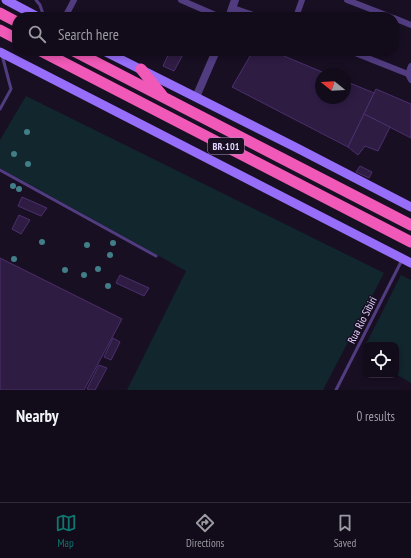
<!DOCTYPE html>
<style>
:root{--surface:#120b1a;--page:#1f1927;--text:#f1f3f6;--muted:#9c9ba2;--line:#312b39;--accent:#0f766e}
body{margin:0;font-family:"PT Sans Narrow",sans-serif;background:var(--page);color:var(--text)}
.controls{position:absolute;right:12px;bottom:12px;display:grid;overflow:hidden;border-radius:8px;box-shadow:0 2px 6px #0003}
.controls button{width:36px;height:36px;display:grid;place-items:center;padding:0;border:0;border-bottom:1px solid var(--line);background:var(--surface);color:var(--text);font:20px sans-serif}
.compass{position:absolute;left:315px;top:68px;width:36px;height:36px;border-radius:50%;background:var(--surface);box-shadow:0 2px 6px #0003;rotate:288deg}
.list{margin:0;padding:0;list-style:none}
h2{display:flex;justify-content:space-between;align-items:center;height:52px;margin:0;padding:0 16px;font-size:17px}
h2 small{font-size:13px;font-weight:400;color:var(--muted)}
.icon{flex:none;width:22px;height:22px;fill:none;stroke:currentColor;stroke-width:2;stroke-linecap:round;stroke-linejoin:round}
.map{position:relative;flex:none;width:411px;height:390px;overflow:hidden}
.search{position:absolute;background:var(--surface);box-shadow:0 2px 6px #0003;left:12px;right:12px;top:12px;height:44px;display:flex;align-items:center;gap:10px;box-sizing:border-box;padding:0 14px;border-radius:16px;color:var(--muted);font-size:15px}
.sheet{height:112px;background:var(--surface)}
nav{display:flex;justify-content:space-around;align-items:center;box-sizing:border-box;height:56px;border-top:1px solid var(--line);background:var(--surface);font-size:11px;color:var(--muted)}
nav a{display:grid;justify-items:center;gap:2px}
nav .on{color:var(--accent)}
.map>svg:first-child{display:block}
</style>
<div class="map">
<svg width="411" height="390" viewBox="0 0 411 390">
<rect width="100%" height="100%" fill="#180f23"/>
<g fill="#12262d">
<path d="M26,96L384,273L323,390H127L186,271L0,168V140Z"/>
<path d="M401,275L411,280V383L396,374V345H366V353L363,350Z"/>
</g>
<g fill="#2e1c43" stroke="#4c2f6e">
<path d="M170,51H185L174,71L163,66Z"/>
<path d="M253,51H272L327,74H321V98H345V81L374,93L348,147L232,87Z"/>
<path d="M376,89L411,104V138L364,114Z"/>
<path d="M364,114L390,127L378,151L365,146L358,155L348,147Z"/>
<path d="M360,166L372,172L369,178L356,172Z"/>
<path d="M22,197L47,208L41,216L18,206Z"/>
<path d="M19,215L30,220L21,234L12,229Z"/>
<path d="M0,258L122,319L84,390H0Z"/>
<path d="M120,275L149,288L144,296L116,283Z"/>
<path d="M113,338L120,342L111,360L104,357Z"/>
<path d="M99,365L107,368L95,390H90L87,389Z"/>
</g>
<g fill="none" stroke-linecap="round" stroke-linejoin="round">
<g stroke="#513c80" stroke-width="3">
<path d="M36,0L40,5L44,17"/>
<path d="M0,109L11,89L2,55"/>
<path d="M0,170L156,256"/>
<path d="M336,390L402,260"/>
</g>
<g stroke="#513c80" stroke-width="6">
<path d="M181,0L220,17"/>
<path d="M347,0L391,17"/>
<path d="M233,8L259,17"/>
<path d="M65,17L74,0"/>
<path d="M296,17L302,0"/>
<path d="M394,18L411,25"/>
<path d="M350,51L408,74L411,80"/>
<path d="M408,74L411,66"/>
</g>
<g stroke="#513c80" stroke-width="8">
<path d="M229,17L235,0"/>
<path d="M196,97L216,51"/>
</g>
<g stroke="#976ef9" stroke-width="9">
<path d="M6,0L38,17"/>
<path d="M104,51L297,148L411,207"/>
<path d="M0,52L411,263"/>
</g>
<g stroke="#f059b7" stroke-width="11">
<path d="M0,13L17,22"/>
<path d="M0,30L17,39"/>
<path d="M41,51L411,242"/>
<path d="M74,51L411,225"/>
<path d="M141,69L162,95"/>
</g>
</g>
<g fill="#417e88">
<circle cx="27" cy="132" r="3"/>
<circle cx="14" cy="154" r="3"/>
<circle cx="28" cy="164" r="3"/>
<circle cx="13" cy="186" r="3"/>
<circle cx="19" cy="189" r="3"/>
<circle cx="42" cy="242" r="3"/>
<circle cx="113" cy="243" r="3"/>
<circle cx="87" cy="245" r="3"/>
<circle cx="110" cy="255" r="3"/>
<circle cx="14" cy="259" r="3"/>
<circle cx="98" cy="269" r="3"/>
<circle cx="65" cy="270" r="3"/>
<circle cx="84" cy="275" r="3"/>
<circle cx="108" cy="286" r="3"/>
</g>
<g text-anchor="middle" stroke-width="3" stroke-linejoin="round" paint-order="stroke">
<rect fill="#180f23" stroke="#a698bc" stroke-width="1" x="208" y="138" width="36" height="16" rx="3"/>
<g font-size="10" font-weight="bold" fill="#e3d3fd">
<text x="226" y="150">BR-101</text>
</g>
<g font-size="11" fill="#e3d3fd" stroke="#180f23">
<text transform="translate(362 320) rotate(-63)" y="4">Rua Rio Sibiri</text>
</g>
</g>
</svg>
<div class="controls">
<button><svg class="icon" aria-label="locate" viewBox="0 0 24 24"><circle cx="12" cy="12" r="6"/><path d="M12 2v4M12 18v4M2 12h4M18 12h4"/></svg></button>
</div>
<svg class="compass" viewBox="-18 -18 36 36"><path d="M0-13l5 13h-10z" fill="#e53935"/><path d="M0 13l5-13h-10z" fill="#9c9ba2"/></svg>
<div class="search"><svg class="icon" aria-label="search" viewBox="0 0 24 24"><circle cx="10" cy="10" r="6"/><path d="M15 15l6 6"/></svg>Search here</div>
</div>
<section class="sheet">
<h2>Nearby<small>0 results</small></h2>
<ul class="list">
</ul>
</section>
<nav>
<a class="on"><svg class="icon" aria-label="map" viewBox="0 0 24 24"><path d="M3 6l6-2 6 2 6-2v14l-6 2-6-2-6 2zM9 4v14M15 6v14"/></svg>Map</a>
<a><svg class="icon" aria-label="directions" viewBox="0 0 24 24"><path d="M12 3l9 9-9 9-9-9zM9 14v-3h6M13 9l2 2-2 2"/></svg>Directions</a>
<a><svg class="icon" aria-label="saved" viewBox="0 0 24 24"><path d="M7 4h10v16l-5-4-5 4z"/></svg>Saved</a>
</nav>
